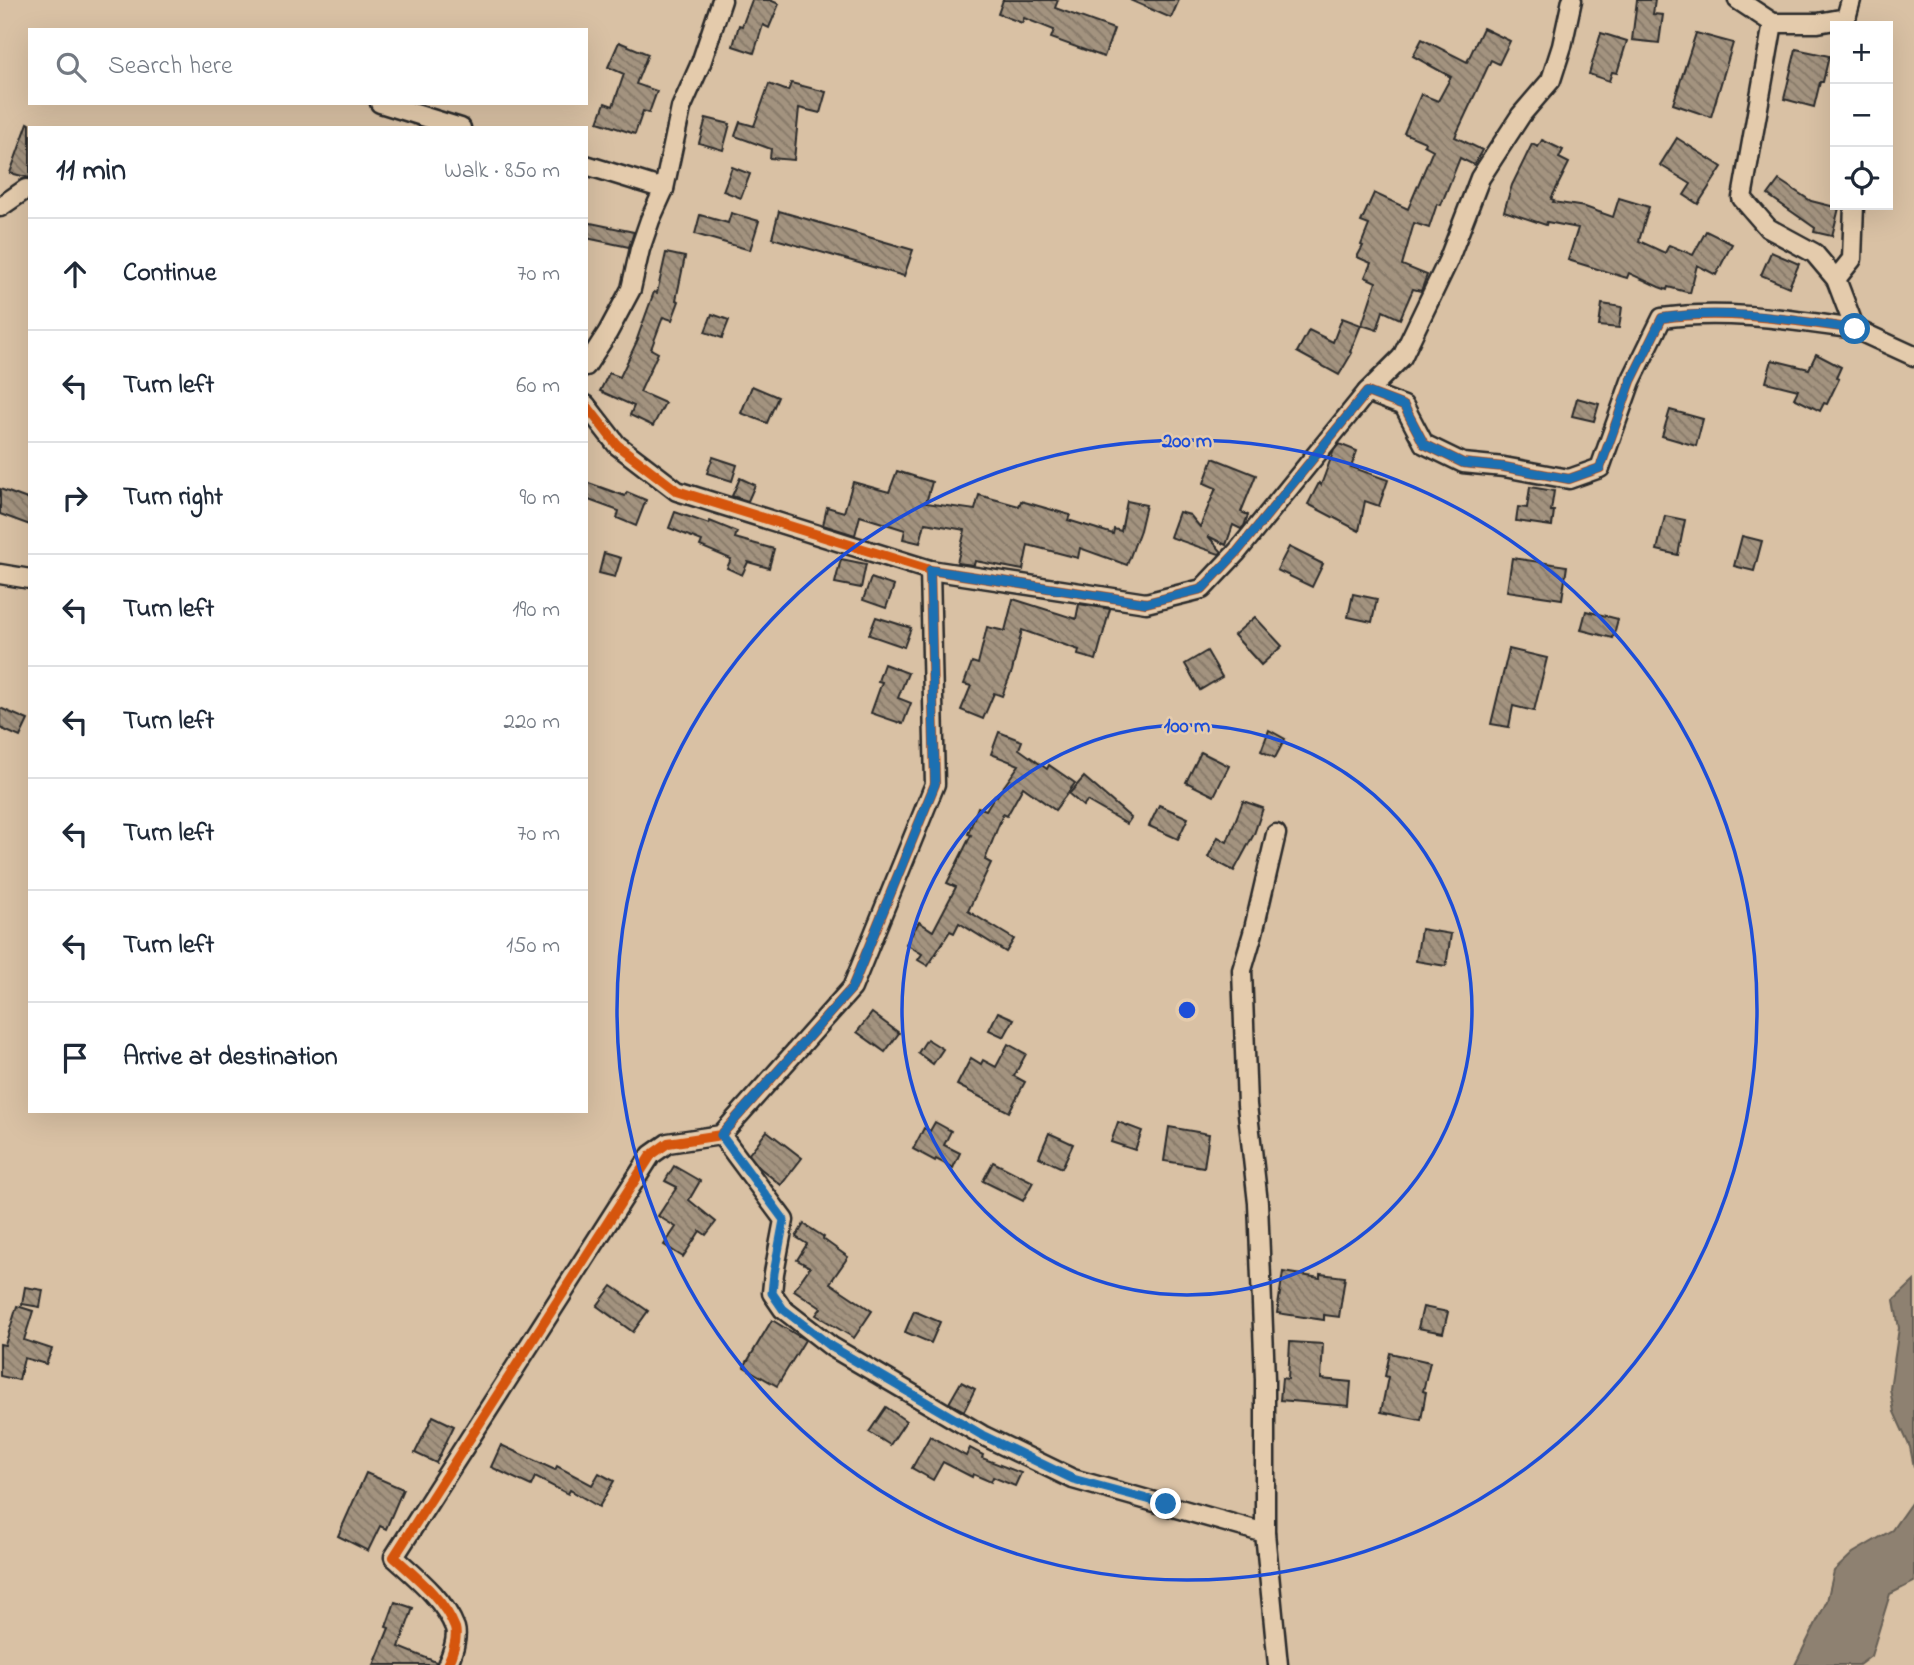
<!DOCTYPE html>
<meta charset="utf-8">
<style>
:root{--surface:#fff;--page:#f2f2f3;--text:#1f2937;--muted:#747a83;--line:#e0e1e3}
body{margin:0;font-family:"Indie Flower",sans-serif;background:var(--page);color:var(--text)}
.controls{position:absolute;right:21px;top:21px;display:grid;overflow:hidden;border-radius:0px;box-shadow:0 7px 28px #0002}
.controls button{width:63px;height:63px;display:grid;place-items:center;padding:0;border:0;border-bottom:2px solid var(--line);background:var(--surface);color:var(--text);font:35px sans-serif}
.stop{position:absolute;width:21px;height:21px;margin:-16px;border:5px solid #1f6fb2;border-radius:50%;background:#fff}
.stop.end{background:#1f6fb2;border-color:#fff;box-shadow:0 2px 7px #0008}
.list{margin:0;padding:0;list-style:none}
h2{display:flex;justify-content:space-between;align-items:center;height:91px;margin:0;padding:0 28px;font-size:30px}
h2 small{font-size:23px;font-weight:400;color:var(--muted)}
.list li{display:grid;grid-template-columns:46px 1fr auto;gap:21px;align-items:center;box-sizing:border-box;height:112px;padding:0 28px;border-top:2px solid var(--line)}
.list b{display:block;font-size:26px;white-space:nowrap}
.list em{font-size:23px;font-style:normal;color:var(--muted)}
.icon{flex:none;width:38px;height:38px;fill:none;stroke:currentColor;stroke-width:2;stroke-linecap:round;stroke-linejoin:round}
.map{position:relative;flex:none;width:1914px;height:1665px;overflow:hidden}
.search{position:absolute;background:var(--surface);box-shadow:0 7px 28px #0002;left:28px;top:28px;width:560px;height:77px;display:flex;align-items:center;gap:18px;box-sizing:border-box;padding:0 24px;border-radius:0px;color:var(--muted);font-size:26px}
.panel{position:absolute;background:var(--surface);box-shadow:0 7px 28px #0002;left:28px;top:126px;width:560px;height:987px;border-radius:0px}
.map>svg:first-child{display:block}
</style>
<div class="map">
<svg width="1914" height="1665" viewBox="0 0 1914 1665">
<defs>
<pattern id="building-back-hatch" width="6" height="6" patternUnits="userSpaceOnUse" patternTransform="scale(1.75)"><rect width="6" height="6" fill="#a3937f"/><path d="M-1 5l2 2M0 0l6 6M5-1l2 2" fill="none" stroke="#857868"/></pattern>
</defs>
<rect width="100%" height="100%" fill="#d9c1a4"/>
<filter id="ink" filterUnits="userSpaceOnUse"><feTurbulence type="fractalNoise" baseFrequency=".0143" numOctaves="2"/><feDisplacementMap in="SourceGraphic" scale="14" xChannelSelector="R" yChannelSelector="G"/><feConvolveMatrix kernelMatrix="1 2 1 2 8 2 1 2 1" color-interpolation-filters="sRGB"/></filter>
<g filter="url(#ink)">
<g fill="#8e8171" stroke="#665f55" stroke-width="2">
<path d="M1914,1281V1467L1910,1447L1894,1412L1890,1389L1899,1328L1894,1300Z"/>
<path d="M1914,1499V1582L1890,1594L1871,1656L1859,1665H1795L1827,1601L1834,1571L1853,1553L1892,1530Z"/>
</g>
<g fill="url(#building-back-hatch)" stroke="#2b2b2b" stroke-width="2">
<path d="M752,0H770L779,4L769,28L763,25L754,53L733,46L739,25L742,26Z"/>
<path d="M1003,0H1058L1055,8L1114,29L1104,57L1051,38L1054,30L1024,18L1022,23L998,14Z"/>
<path d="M1130,0H1179L1171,18Z"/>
<path d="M1637,0H1655L1653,14L1663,15L1659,43L1632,40Z"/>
<path d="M1483,28L1510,41L1499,64L1491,60L1455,137L1482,150L1474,165L1460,158L1441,205L1437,204L1429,228L1414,223L1402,265L1427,275L1421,291L1413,289L1400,319L1383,311L1377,330L1362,325L1376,282L1365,277L1371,263L1357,257L1363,246L1361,245L1369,225L1361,222L1374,193L1408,209L1433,150L1424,145L1425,142L1404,133L1421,94L1438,101L1451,77L1413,56L1422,39L1467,62Z"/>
<path d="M1601,33L1627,41L1617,73L1612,72L1609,81L1589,74Z"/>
<path d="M1696,33L1733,43L1711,117L1673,104Z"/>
<path d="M619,42L648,54L636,84L657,91L649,113L643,111L635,134L598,122L605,103L613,106L624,74L608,67Z"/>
<path d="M1796,49L1829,56L1823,82H1820L1814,107L1784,99Z"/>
<path d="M791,83L826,92L820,113L799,108L794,160L770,158L771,149L735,136L740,122L754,126L769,84L788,91Z"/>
<path d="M706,118L730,124L723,150L699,143Z"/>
<path d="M28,123L30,124V178L10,173Z"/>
<path d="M1677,138L1722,167L1698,204L1684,195L1691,184L1660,165Z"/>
<path d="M1542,140L1563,150L1559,158L1569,163L1551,199L1554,200L1553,202L1585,207L1613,217L1619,198L1649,207L1639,241L1665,253L1669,245L1693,255L1706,231L1732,244L1716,275L1697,265L1690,293L1668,287L1667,290L1659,287L1629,273L1627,278L1568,260L1578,228L1547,222L1546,225L1504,211L1512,185L1532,144L1538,147Z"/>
<path d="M732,167L750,174L741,198L723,191Z"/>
<path d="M1779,180L1811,201L1839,208L1832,236L1814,232L1815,228L1768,195Z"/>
<path d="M779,211L913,250L904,276L772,238Z"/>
<path d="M731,213L759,221L750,250L695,234L700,215L728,223Z"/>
<path d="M586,222L634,232L629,247L586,238Z"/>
<path d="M1771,252L1799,264L1789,287L1761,275Z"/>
<path d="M666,253L685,257L676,300L679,301L672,320L663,317L651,349L658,353L640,392L665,403L653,426L630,415L634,406L600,391L609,373L620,377L638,339H637L654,292L657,293Z"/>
<path d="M1602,304L1622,307L1619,328L1599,326Z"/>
<path d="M712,314L729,320L722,338L705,332Z"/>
<path d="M1342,318L1361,325L1350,352L1352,353L1339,375L1297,352L1309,330L1333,342Z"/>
<path d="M1816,354L1841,367L1836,378L1839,379L1827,404L1824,403L1820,411L1794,398L1798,390L1766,382L1772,360L1809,369Z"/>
<path d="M752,386L778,397L767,423L741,413Z"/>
<path d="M1577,398L1599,404L1594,421L1572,416Z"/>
<path d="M1670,410L1703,419L1696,446L1662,436Z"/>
<path d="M1339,444L1357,451L1351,467L1388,480L1379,506L1365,501L1359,531L1308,504L1319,483L1321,485L1334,450Z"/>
<path d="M713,457L737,465L732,481L707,473Z"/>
<path d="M1213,458L1256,475L1241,512L1248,515L1244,526L1241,529L1233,525L1226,545L1208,536L1222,552L1219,554L1170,537L1179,512L1190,515L1200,527L1216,488L1204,483Z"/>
<path d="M897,471L932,482L926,503L975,510L979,495L1019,506L1021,501L1070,515L1068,520L1113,534L1114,529L1121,531L1127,501L1146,505L1140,530L1127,565L1080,548L1078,558L1028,545L1023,570L975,561L974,565L957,563L965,530L925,523L920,543L903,539L905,530L860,516L855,535L823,525L827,507L844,512L853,482L889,492Z"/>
<path d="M740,478L755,485L748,501L732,496Z"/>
<path d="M586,482L625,496L627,492L646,500L636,526L617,518L619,511L586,499Z"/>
<path d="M1530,487L1554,491L1551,511H1554L1552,526L1516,521L1518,507L1527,508Z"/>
<path d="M0,489L30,500V525L0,514Z"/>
<path d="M675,512L709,524L710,521L737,532L735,538L774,549L769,568L748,562L742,575L727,568L731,559L700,546L702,541L669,528Z"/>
<path d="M1665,516L1685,520L1678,555L1657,550Z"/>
<path d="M1742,536L1762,541L1754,571L1734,566Z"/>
<path d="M1289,547L1323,564L1312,587L1277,570Z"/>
<path d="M604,553L621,558L615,577L599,573Z"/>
<path d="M1512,558L1567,566L1562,599L1507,591Z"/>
<path d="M841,559L866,564L861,588L835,583Z"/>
<path d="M871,578L894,586L886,608L863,600Z"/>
<path d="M1353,594L1377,599L1372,622L1348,617Z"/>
<path d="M1013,599L1076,619L1079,604L1110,609L1096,660L1078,655L1079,650L1022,630L1012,671L1002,696L994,693L983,719L961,710L971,686L964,684L972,662L978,664L987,627L1005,631Z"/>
<path d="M1586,611L1618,619L1613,638L1581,630Z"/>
<path d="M876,617L911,628L904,647L869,635Z"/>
<path d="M1255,617L1282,646L1261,665L1234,635Z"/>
<path d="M1509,649L1547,658L1534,711L1513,706L1509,727L1491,724Z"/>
<path d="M1207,651L1222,677L1200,690L1185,664Z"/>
<path d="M884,664L908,673L898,698L911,703L903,724L871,713L882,682L878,681Z"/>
<path d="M0,708L28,720L20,737L0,728Z"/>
<path d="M1269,730L1285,739L1275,758L1261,751Z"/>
<path d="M999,732L1022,741L1019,749L1047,769L1049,765L1075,783L1055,810L1023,787L1007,816L1003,814L985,860L991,863L968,911L1014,939L1006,952L959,923L954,933L950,931L928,966L918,960L922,954L906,944L919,922L933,931L956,887L947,883L971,835L968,834L978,807L986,810L995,795L997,796L1019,765L991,754Z"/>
<path d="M1201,752L1229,766L1214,796L1186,782Z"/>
<path d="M1084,777L1131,818L1127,824L1087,801L1083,806L1069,794Z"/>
<path d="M1243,801L1263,808L1254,834L1234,871L1208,857L1218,837L1227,842Z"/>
<path d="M1159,805L1188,818L1178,839L1149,826Z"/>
<path d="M1421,929L1451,934L1446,966L1416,961Z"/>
<path d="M998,1012L1014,1019L1004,1037L989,1030Z"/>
<path d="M872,1013L899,1033L885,1052L857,1032Z"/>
<path d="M927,1039L943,1049L933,1064L918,1053Z"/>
<path d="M1008,1044L1026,1054L1014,1076L1025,1082L1009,1112L957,1085L971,1058L981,1064L983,1060L996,1067Z"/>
<path d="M935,1122L951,1131L944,1145L960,1153L953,1168L936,1159L935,1161L913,1149L924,1128L930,1131Z"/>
<path d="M1118,1122L1142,1131L1135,1150L1111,1142Z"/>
<path d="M1169,1127L1209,1134L1204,1167L1164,1161Z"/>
<path d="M767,1131L802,1158L781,1185L760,1168L749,1154Z"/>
<path d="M1049,1133L1073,1144L1062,1168L1039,1157Z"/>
<path d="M993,1162L1033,1182L1023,1201L983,1181Z"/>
<path d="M674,1166L700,1181L689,1200L716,1222L706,1235L700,1231L683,1257L664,1245L676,1227L658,1216L677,1187L665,1181Z"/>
<path d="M804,1224L824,1237L823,1239L848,1257L830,1283L872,1311L854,1338L816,1315L821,1308L794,1290L810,1267L797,1260L807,1244L796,1237Z"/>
<path d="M1283,1272L1320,1278V1274L1345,1277L1339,1317L1324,1315V1320L1277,1313Z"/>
<path d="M612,1286L648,1311L633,1332L597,1306Z"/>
<path d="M25,1287L43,1290L40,1307L22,1304Z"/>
<path d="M17,1306L33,1311L24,1340L52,1349L46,1364L24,1358L19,1380L0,1376V1344L5,1345Z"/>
<path d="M1423,1307L1448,1312L1443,1333L1418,1328Z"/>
<path d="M914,1311L940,1322L931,1343L905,1332Z"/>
<path d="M772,1320L805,1340L777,1386L744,1367Z"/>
<path d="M1290,1342L1323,1344L1321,1379L1351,1382L1349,1406L1280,1400L1282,1378L1288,1379Z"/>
<path d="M1390,1353L1430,1362L1423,1391L1426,1392L1421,1420L1381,1412L1388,1377L1385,1376Z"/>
<path d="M961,1382L975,1389L964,1411L949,1403Z"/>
<path d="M886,1407L906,1421L890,1445L869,1432Z"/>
<path d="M433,1416L454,1426L436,1463L415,1453Z"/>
<path d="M930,1436L966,1456L970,1448L983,1455L982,1458L1021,1473L1015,1486L993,1477L991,1482L973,1474L972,1477L943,1462L933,1480L912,1468Z"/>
<path d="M501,1445L555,1470L557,1466L592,1485L599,1473L614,1481L599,1507L570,1490L568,1494L535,1477L531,1486L491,1467Z"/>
<path d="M366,1473L403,1489L386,1529L380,1526L368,1551L338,1536Z"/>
<path d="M395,1602L413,1608L399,1647L436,1662V1665H374L389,1628L386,1627Z"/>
</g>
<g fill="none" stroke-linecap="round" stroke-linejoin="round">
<g stroke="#2b2b2b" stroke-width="23">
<g id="street">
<path d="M1738,0L1773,23L1742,198L1768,228L1814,253L1836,279L1855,329L1914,356"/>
<path d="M1773,23H1818L1846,18L1851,0"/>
<path d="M380,103L461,128"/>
<path d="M586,165L664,189"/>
<path d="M0,207L26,189L30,190"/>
<path d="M1836,279L1852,259L1854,205"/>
<path d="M586,366L608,332L631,289L640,249L650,220L664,189L681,108L701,63L722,0"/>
<path d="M1367,392L1402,357L1448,261L1480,178L1521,115L1551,80L1562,46L1572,0"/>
<path d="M586,405L617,445L677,491L930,570L1146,603L1202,589L1237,552L1367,392L1404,406L1424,444L1463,463L1504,467L1569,479L1600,468L1631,381L1662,318C1726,309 1791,320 1855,329"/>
<path d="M0,574L30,579"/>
<path d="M721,1135L784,1220L774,1273L772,1293L783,1309L832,1347L982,1435L1073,1479L1265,1533L1278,1665"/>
<path d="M1265,1533V1379L1258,1203L1247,1105L1242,970L1253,933L1276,834"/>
<path d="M447,1665C452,1655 458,1638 455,1628C444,1599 416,1577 394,1557L651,1155L668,1143L721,1135L852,988L935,784L930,570"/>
</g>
</g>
<use href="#street" stroke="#e4cbac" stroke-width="18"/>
<g stroke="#e4cbac" stroke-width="15">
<g id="cycleway">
<path d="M586,405L617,445L677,491L930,570L1146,603L1202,589L1237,552L1367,392L1404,406L1424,444L1463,463L1504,467L1569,479L1600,468L1631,381L1662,318C1726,309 1791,320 1855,329"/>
<path d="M447,1665C452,1655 458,1638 455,1628C444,1599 416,1577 394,1557L651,1155L668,1143L721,1135L852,988L935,784L930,570"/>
</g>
</g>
<use href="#cycleway" stroke="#d5540f" stroke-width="10"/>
</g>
</g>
<g fill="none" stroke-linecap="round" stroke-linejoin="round" filter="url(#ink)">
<path stroke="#1f6fb2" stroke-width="9" d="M1166,1504L1073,1479L982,1435L832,1347L783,1309L772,1293L774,1273L784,1220L721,1135L852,988L935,784L930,570L1146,603L1202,589L1237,552L1367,392L1404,406L1424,444L1463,463L1504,467L1569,479L1600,468L1631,381L1662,318C1726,308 1792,320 1855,329"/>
</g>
<g fill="none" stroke="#1d4ed8" stroke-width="3.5">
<circle cx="1187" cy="1010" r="285"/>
<circle cx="1187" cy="1010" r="570"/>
</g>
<circle cx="1187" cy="1010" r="10" fill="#1d4ed8" stroke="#e4cbac" stroke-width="3.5"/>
<g font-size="21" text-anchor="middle" font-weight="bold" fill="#1d4ed8" stroke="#e4cbac" stroke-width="5" stroke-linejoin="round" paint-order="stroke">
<text x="1187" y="447">200 m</text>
<text x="1187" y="732">100 m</text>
</g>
</svg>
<div class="controls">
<button>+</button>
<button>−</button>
<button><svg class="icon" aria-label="locate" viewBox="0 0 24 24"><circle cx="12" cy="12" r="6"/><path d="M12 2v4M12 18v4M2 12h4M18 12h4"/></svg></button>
</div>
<div class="stop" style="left:1855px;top:329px"></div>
<div class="stop end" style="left:1166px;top:1504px"></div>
<div class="search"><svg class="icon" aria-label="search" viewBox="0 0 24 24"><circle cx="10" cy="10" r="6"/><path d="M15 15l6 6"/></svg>Search here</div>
<section class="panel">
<h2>11 min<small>Walk · 850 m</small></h2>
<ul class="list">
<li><svg class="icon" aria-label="ahead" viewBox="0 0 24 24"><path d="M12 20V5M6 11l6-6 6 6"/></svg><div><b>Continue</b></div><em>70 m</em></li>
<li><svg class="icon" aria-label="left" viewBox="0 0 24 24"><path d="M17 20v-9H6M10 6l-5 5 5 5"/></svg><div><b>Turn left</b></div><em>60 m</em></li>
<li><svg class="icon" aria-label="right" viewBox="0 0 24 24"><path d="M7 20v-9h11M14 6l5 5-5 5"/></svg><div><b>Turn right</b></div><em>90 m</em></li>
<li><svg class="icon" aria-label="left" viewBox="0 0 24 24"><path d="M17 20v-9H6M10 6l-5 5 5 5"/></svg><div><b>Turn left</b></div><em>190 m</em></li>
<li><svg class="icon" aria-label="left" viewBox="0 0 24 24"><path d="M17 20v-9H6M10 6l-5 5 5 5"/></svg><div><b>Turn left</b></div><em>220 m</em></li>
<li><svg class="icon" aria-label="left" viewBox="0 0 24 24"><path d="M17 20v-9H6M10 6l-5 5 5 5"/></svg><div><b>Turn left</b></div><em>70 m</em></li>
<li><svg class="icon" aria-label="left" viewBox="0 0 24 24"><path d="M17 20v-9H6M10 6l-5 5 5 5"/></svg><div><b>Turn left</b></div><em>150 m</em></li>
<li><svg class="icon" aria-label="arrive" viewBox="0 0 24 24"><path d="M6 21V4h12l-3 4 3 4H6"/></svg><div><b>Arrive at destination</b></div></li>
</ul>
</section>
</div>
